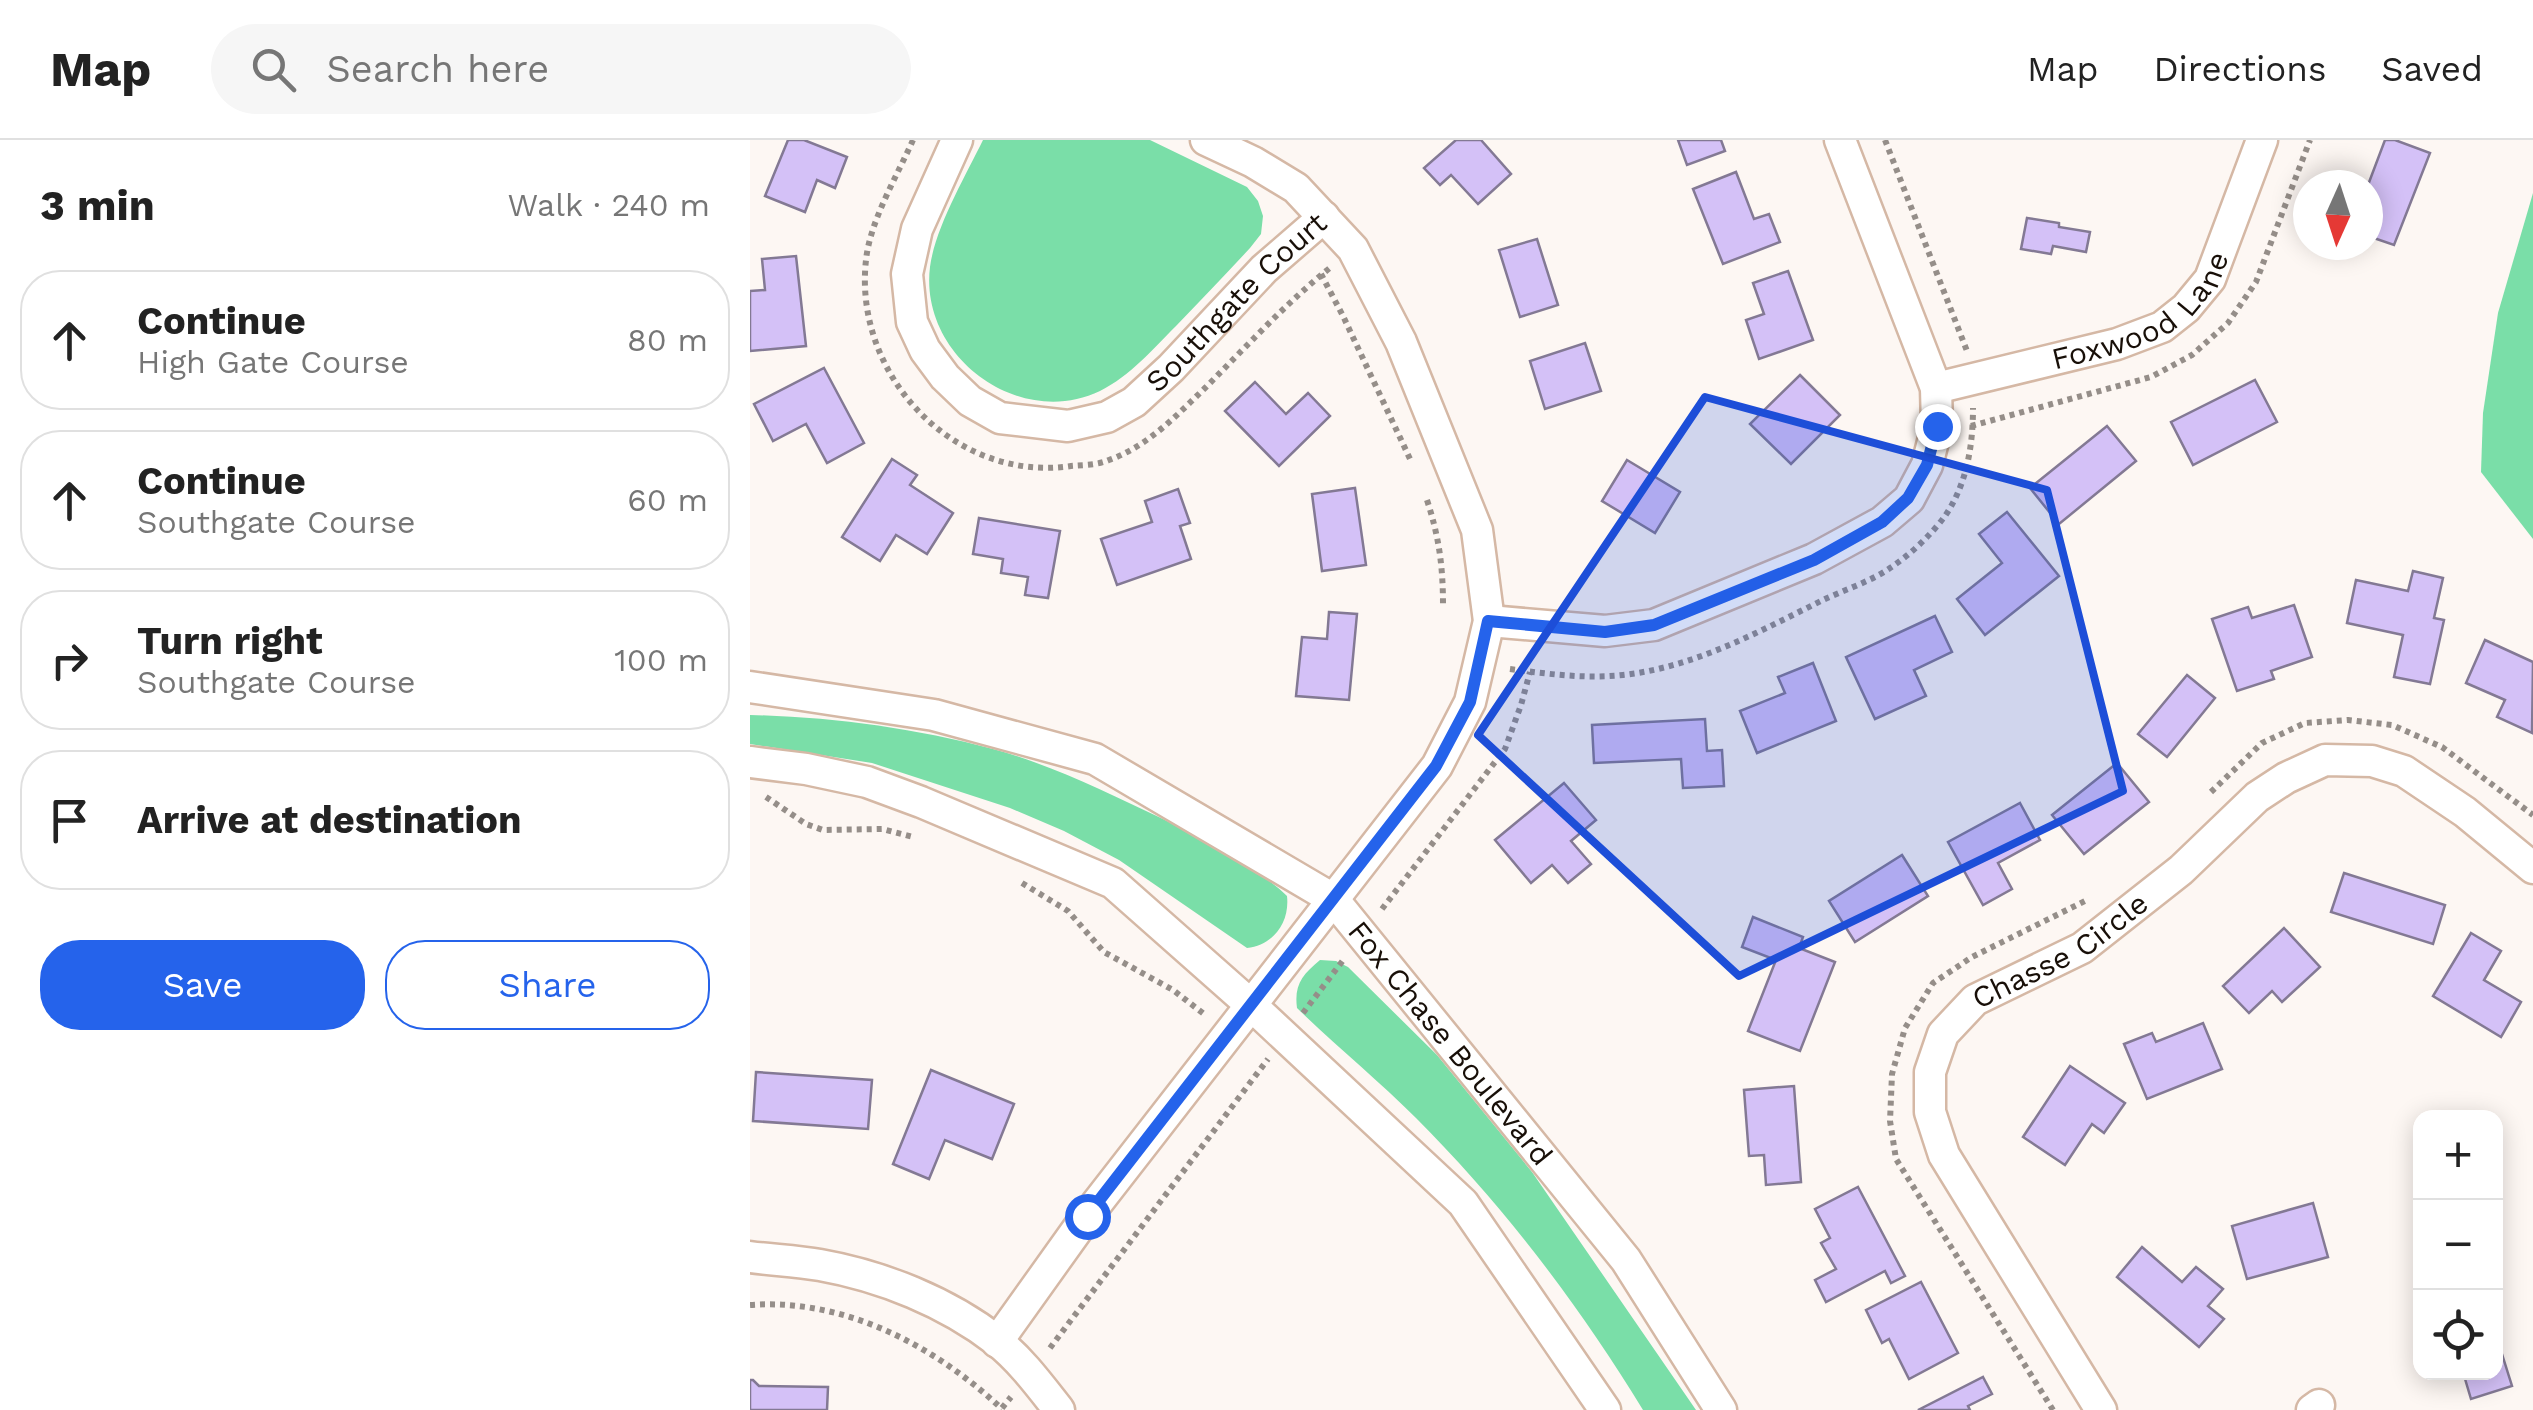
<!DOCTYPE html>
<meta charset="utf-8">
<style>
:root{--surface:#fff;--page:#f6f6f6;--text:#222;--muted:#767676;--line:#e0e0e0;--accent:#2563eb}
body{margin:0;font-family:"Work Sans",sans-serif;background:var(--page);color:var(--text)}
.controls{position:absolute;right:30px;bottom:30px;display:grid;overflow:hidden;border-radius:20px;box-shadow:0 5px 25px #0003}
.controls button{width:90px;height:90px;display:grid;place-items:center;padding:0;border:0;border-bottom:2px solid var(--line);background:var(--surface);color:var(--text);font:50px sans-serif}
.compass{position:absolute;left:1543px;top:30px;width:90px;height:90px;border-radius:50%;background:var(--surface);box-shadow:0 5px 25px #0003;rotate:183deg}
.stop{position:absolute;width:30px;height:30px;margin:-22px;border:8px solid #2563eb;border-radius:50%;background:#fff}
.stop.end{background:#2563eb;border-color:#fff;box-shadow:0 2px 10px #0008}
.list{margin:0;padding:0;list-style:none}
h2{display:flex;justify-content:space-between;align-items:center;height:130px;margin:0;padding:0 40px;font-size:42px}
h2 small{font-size:32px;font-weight:400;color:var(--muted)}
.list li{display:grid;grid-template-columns:65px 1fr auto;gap:30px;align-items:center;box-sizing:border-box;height:140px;margin:0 20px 20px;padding:0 20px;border:2px solid var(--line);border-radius:40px}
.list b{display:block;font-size:38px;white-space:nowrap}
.list p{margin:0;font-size:32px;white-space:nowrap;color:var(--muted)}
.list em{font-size:32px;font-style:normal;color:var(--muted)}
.actions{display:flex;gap:20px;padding:30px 40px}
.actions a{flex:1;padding:22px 0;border:2px solid var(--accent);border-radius:40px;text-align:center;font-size:35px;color:var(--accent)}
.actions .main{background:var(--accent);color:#fff}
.icon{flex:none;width:55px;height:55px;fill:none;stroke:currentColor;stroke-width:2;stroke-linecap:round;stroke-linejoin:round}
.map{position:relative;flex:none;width:1783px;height:1270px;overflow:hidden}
header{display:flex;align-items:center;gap:60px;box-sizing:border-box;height:140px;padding:0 50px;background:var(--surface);border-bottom:2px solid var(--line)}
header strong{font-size:48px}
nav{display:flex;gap:55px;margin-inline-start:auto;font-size:35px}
.search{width:700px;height:90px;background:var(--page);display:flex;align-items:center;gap:25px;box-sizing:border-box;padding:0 35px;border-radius:55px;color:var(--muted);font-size:38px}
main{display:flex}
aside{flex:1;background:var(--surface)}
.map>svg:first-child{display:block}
</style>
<header>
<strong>Map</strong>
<div class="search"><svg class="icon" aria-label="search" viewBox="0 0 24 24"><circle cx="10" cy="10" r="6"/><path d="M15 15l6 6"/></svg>Search here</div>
<nav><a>Map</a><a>Directions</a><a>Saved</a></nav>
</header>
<main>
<aside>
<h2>3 min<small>Walk · 240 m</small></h2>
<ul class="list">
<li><svg class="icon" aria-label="ahead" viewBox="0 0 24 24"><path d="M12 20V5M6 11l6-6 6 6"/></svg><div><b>Continue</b><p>High Gate Course</p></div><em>80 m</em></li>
<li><svg class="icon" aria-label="ahead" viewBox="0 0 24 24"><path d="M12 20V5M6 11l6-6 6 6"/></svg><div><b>Continue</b><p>Southgate Course</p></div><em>60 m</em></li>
<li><svg class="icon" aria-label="right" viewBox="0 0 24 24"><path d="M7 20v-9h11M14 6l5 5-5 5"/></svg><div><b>Turn right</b><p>Southgate Course</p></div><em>100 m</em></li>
<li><svg class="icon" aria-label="arrive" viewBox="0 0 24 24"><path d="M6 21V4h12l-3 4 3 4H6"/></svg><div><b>Arrive at destination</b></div></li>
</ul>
<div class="actions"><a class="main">Save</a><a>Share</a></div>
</aside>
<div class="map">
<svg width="1783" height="1270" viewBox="0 0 1783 1270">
<rect width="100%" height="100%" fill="#fdf7f3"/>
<g fill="#7adea8">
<path d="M233,0H400L497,47L508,61L513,76L511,94L500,108C476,134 451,160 426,186C403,209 380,236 350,251C269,290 169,216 180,127C185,88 215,37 233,0Z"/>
<path d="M1783,53V399L1731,332L1733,273L1748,173Z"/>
<path d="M0,575C82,577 163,588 243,609C302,625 358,653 413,679C449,697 510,729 537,756C540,783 523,805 497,808L369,720L314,691L260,668L122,623L0,604Z"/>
<path d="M570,820L586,821L598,827L687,915L782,1032L946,1270H893C829,1165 753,1065 666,978C628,940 586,906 547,868C544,845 552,835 570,820Z"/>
</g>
<g fill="#d4c1f7" stroke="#837994" stroke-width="2.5">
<path d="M38,0H54L97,17L85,48L67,40L55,72L15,56Z"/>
<path d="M706,0H731L761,34L728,64L701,35L690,45L674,28Z"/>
<path d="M928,0H971L975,11L937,25Z"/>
<path d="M1635,0H1645L1680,13L1644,105L1618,96V45Z"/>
<path d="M986,32L1004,79L1019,74L1030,102L973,124L943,49Z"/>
<path d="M1277,78L1309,83V87L1340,92L1336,112L1303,106L1301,114L1271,109Z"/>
<path d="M787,99L808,165L770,177L749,110Z"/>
<path d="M46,116L56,206L0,211V151L15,150L12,119Z"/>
<path d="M1038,131L1063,200L1009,219L996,180L1014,174L1003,143Z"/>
<path d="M835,203L851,251L795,269L780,221Z"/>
<path d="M74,228L114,303L77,323L56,284L23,301L4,264Z"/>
<path d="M1050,235L1090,275L1041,324L1000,284Z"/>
<path d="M1505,240L1527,282L1443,325L1421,282Z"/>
<path d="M505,242L536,274L558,253L580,276L529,326L475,271Z"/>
<path d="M1357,286L1386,321L1309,384L1280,348Z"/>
<path d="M142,319L167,335L160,345L203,373L177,414L146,395L130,421L92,397Z"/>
<path d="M877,320L930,352L905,393L852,361Z"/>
<path d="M605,348L616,425L572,431L562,354Z"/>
<path d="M428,349L440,383L430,386L441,419L367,445L351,399L402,382L395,361Z"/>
<path d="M1257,372L1309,436L1235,495L1207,459L1252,423L1229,394Z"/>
<path d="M229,378L310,391L298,458L275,455L278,437L251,433L253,419L223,414Z"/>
<path d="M1663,431L1693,438L1684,478L1694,480L1680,544L1644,537L1653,495L1597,483L1606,440L1658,451Z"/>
<path d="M1544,465L1562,517L1521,531L1524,539L1487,551L1462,479L1498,467L1502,478Z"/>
<path d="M579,472L607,474L599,560L546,556L552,497L577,499Z"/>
<path d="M1185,476L1202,512L1164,530L1176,556L1125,579L1096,517Z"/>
<path d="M1735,500L1783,522L1782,593L1747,577L1755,560L1716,543Z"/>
<path d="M1063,523L1086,581L1007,613L990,571L1035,553L1028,537Z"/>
<path d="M1437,535L1465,558L1417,617L1388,594Z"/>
<path d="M955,579L957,611L972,610L974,646L933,648L931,619L844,623L842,585Z"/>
<path d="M1367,623L1399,662L1334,714L1302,675Z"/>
<path d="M814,643L846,680L821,701L841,724L818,743L802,725L781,743L745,700Z"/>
<path d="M1270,663L1290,700L1248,723L1262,749L1233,765L1198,702Z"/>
<path d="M1152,715L1178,756L1105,802L1079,761Z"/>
<path d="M1594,733L1695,765L1683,804L1581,772Z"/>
<path d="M1003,777L1053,797L1049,808L1085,822L1050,911L998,891L1026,820L992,807Z"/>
<path d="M1534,788L1570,827L1532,862L1522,851L1499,873L1473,846Z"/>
<path d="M1721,793L1751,811L1734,840L1771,862L1751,897L1683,856Z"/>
<path d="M1453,883L1472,929L1397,959L1374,904L1402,893L1406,902Z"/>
<path d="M1320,926L1375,963L1354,993L1342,984L1315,1025L1273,997Z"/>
<path d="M181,930L264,964L242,1019L195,1000L179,1039L143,1024Z"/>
<path d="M6,932L122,940L118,989L3,981Z"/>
<path d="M1044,946L1051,1042L1016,1045L1014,1015L999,1016L994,950Z"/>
<path d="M1108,1047L1155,1136L1141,1143L1135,1131L1076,1162L1065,1140L1086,1129L1071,1103L1080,1098L1065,1069Z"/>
<path d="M1563,1063L1578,1117L1497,1139L1482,1086Z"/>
<path d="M1392,1107L1432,1142L1446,1127L1473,1149L1458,1166L1474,1179L1449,1207L1367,1137Z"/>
<path d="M1171,1142L1208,1213L1159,1239L1139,1199L1132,1203L1116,1170Z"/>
<path d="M1746,1195L1762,1246L1721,1259L1713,1232H1746Z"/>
<path d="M1233,1237L1242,1254L1218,1266L1220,1270H1168Z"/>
<path d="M0,1240H3L9,1246L78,1247L77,1270H0Z"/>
</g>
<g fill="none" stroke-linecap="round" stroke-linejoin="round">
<g stroke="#d5b8a5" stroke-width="35">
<g id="minor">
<path id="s1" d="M207,0L167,89L157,134L162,182L175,210L195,237L220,261L250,278L318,286L357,277L384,262L421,228L514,129L574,77"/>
<path id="s2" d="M1186,248L1367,204L1412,187L1436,168L1460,139L1512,0"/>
<path d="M739,481L855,491L904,485L1064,419L1132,382L1159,359L1177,325L1187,286L1186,248L1090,0"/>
<path id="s3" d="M0,547L184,575L345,619L583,759L876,1120L971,1270"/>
<path d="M0,622L56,629L117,642L171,662L363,743L501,865L713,1063L855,1270"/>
<path d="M0,1117C23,1120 47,1121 70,1125C132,1136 197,1162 247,1201C271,1220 290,1246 309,1270"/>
<path d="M247,1202L337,1076L687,626L720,562L739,481L727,390L651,202L603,109L546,48L503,22L456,0"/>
<path id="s4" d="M1351,1270L1194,1015L1180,972V932L1193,894L1225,860L1332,808L1431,730L1507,657L1536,638L1575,620L1622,621L1654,631L1715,672L1783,728"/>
<path d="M1562,1270L1569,1265"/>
</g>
</g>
<g stroke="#958e89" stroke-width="6" stroke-dasharray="5 5" stroke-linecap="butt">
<path d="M163,0C147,36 120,81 116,120C103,235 204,343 321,326C333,325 348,325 359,320C398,306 426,276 455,248C496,207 536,163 581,127"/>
<path d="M1135,0L1217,211"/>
<path d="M571,134L593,176L661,321"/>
<path d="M1221,286L1401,237L1442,215L1478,183L1506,142L1560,0"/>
<path d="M677,360C689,397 693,426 693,465"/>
<path d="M760,529C798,534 835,539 873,535C945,527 1008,492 1071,461C1093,450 1120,442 1140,428C1160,415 1181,395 1195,376C1217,344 1223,305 1223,268"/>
<path d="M1461,652L1512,603L1555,583L1598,580L1642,585L1692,607L1783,675"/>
<path d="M16,657L56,684L73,690L132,689L163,697"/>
<path d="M272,743L318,771L354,812L423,850L454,874"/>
<path d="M632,769L755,609L771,565L780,532"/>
<path d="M553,873L594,819"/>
<path d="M0,1165C95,1158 185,1206 252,1269"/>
<path d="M300,1208L518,919"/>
<path d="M252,1268L261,1257"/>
<path d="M1303,1270L1146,1019L1140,981L1142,934L1155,888L1183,843L1222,817L1339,759"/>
</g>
<use href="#minor" stroke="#fff" stroke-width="30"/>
</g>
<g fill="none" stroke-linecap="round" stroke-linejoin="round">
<path stroke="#2563eb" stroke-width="12" d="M337,1076L686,626L720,562L738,481L855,492L904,485L1064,420L1132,382L1158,358L1177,325L1187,286"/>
</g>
<path fill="#1d4ed8" fill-opacity="0.2" stroke="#1d4ed8" stroke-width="8" stroke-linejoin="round" d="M955,257L1297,350L1373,651L989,836L728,595Z"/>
<g text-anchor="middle" stroke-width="8" stroke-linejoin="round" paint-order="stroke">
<g font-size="30" fill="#180f08" stroke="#fff">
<text dy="10" stroke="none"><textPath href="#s2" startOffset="225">Foxwood Lane</textPath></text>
<text dy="10" stroke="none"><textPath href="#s1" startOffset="608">Southgate Court</textPath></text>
<text dy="10" stroke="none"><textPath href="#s4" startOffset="570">Chasse Circle</textPath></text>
<text dy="10" stroke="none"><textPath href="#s3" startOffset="815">Fox Chase Boulevard</textPath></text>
</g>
</g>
</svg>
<div class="controls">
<button>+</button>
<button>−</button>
<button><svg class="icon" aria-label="locate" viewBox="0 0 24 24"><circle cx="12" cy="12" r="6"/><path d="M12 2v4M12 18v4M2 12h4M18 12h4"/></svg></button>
</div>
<svg class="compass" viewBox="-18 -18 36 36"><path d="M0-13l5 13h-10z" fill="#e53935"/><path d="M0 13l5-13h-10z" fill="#767676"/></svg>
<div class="stop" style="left:337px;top:1076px"></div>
<div class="stop end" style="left:1187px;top:286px"></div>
</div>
</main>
